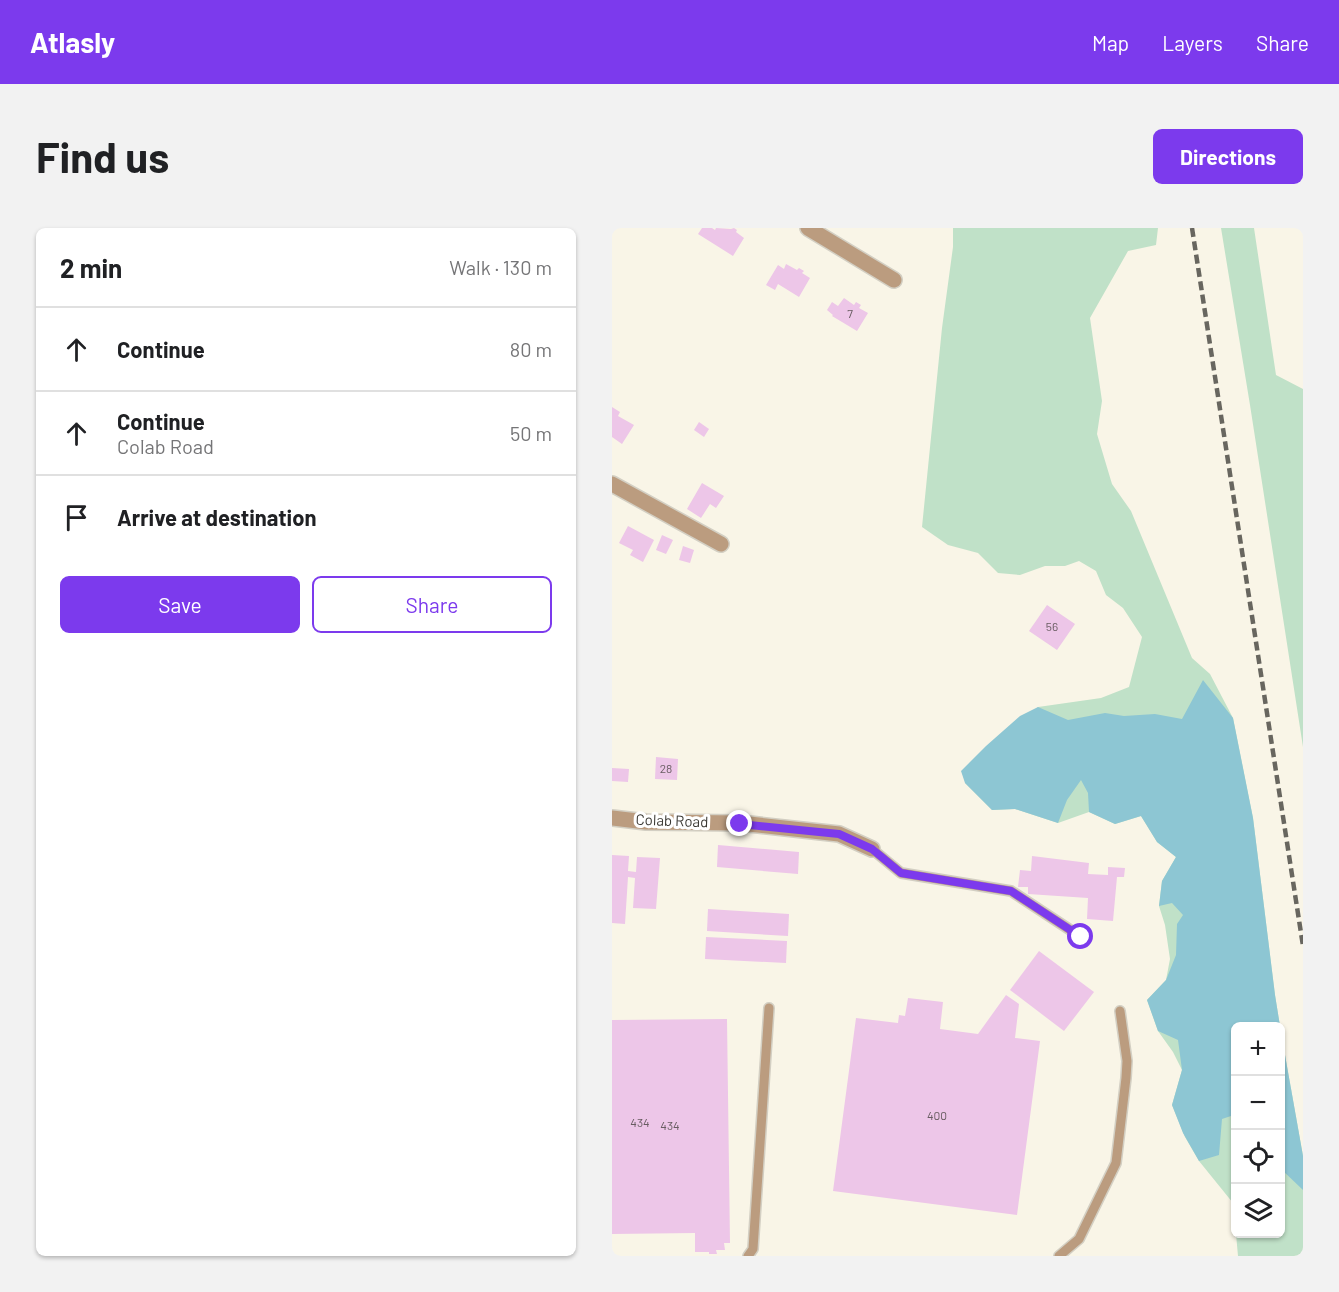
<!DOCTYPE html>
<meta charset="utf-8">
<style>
:root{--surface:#fff;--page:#f2f2f2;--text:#202124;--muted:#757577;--line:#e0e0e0;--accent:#7c3aed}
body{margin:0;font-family:Barlow,sans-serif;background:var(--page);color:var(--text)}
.controls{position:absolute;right:18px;bottom:18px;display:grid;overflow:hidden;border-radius:9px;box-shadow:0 2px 4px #0004}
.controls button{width:54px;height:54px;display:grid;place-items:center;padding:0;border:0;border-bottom:2px solid var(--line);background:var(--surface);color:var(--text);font:30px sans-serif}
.stop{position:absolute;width:18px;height:18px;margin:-14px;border:4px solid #7c3aed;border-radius:50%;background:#fff}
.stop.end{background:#7c3aed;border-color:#fff;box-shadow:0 2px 6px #0008}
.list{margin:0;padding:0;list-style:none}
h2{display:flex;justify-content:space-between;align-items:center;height:78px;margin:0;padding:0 24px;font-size:26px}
h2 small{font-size:20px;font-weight:400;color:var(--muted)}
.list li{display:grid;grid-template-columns:39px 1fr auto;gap:18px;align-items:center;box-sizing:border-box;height:84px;padding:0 24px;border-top:2px solid var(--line)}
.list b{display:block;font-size:22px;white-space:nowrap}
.list p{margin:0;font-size:20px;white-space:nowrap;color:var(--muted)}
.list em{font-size:20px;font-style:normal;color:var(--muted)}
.actions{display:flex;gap:12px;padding:18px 24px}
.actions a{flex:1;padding:14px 0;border:2px solid var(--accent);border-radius:9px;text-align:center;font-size:21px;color:var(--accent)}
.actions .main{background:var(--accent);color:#fff}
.icon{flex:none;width:33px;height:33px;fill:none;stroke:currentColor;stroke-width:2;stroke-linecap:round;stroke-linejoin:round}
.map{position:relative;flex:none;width:691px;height:1028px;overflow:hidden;border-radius:9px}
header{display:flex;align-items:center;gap:36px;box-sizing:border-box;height:84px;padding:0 30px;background:var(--accent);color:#fff}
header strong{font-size:28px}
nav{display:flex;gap:33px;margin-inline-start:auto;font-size:21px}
.intro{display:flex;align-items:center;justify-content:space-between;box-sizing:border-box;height:144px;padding:0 36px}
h1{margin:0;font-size:42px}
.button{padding:15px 27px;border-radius:9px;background:var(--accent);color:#fff;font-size:21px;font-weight:700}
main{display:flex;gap:36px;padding:0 36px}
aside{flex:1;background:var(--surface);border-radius:9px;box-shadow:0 2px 4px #0004}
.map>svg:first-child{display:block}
</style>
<header>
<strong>Atlasly</strong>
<nav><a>Map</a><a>Layers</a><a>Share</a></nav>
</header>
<div class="intro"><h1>Find us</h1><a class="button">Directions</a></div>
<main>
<aside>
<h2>2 min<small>Walk · 130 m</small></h2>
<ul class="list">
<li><svg class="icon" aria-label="ahead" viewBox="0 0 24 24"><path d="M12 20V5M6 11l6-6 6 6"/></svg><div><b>Continue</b></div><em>80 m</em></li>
<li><svg class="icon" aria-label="ahead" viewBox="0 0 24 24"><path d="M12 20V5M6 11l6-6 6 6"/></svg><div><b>Continue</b><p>Colab Road</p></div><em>50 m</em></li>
<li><svg class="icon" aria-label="arrive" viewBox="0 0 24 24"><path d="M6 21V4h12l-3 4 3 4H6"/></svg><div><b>Arrive at destination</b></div></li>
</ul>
<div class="actions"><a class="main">Save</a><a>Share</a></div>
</aside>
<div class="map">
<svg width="691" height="1028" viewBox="0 0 691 1028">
<rect width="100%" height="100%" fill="#f9f5e7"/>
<g fill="#c0e1c8">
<path d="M341,0H546L544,17L516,23L478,90L490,173L485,206L500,256L519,283L580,430L598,446L621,490L641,590L663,767L668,798H624L623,1002L621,975L587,933L573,909L560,877L570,842L561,824L546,803L535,772L554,752L558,731L553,697L547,678L550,653L564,629L545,614L529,588L503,596L477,584L446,595L403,581L380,582L353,555L426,479L489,470L517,459L530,409L511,380L494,367L484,343L467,333L453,338H433L408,347L386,345L366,325L336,317L310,299L330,100L341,19Z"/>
<path d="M609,0H642L664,147L691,161V519L638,177Z"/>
<path d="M668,799L691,928V1028H626L624,1006H668Z"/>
</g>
<g fill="#8dc6d3">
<path d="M591,452L621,490L641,590L663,767L668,798H624L623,888L622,887L610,891L607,927L587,933L571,905L560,877L570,842L566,812L546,803L535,772L554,752L564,727L565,696L571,687L560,675L547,678L550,653L564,629L545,614L529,588L503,596L477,584L476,565L469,552L455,572L446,595L403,581L380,582L353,555L349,543L374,518L408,488L426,479L456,492L493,485L512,488L543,486L570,491Z"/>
<path d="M668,799L691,928V962L669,941Z"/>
</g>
<g fill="#edc6e8">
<path d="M90,0H100L103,2L104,0L119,1L122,0L125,2L124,4L132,10L121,28L86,6Z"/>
<path d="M174,36L185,42L187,40L192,43L190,45L198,50L187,69L166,56L163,62L154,57L166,37L172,41Z"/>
<path d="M232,70L242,77L244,74L249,77L247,80L256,85L245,103L220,88L221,87L215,82L220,74L226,78Z"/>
<path d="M0,179L8,184L6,188L22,197L10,216L0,209Z"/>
<path d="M87,194L97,201L92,209L82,202Z"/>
<path d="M90,255L112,268L104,280L98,276L89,290L75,281Z"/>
<path d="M16,298L42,312L31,334L18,327L21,322L7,315Z"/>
<path d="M50,307L61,312L54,326L44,322Z"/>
<path d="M71,318L82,322L78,335L67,332Z"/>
<path d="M435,377L463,396L445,422L417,403Z"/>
<path d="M44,529L66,531L65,552L43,551Z"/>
<path d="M0,540L17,541L16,554L0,553Z"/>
<path d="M106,617L187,624L186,646L105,639Z"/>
<path d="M0,627L17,628L16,643L24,644L25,629L48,630L44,681L21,680L23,650L16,649L13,696L0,695Z"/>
<path d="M420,628L477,635L476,646L496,647V639L513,640L512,649H505L501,693L475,691L476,670L416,666V659H406L408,642L419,643Z"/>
<path d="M96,681L177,686L176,708L95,703Z"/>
<path d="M94,709L175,713L174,735L93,731Z"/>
<path d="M427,723L482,764L452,803L398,762Z"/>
<path d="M394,767L407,776L403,810L428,813L405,987L221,963L244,790L286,795L287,787L293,788L296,770L331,774L328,801L366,806Z"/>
<path d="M115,791L118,1015H112L113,1022H104L105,1026H97V1024H83V1005L0,1006V792Z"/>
</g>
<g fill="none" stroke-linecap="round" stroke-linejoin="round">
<g stroke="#d3cfc3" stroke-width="12">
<g id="lane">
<path d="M260,621L289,645L399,663L469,709"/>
<path d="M136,1028L141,1021L157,780"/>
<path d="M447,1028L467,1011L504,935L514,850L515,833L508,783"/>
</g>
</g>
<g stroke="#d3cfc3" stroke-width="18">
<g id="street">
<path d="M196,0L282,52"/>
<path d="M0,256L109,316"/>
<path d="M0,590L34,594L128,595L227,606L260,621"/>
</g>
</g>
<use href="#lane" stroke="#bb9c7f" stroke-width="9"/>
<use href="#street" stroke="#bb9c7f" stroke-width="15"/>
<path stroke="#68665f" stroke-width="4.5" stroke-dasharray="9 4.5" stroke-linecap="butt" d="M580,0L691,718"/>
</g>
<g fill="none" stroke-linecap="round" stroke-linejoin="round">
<path stroke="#7c3aed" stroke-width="8" d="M128,596L227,606L260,621L289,645L399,663L469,709"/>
</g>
<g text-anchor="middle" stroke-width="6" stroke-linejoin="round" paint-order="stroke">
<g font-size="12" fill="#685c61">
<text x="238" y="90">7</text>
<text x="440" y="403">56</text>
<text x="54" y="545">28</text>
<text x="325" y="892">400</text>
<text x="28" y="899">434</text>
<text x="58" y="902">434</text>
</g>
<g font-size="15" fill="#3b3934" stroke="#fff">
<text transform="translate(60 593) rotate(2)" y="5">Colab Road</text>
</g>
</g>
</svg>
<div class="controls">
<button>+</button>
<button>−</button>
<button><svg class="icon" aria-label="locate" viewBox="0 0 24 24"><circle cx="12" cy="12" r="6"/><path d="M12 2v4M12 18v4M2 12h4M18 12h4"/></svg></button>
<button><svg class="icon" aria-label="layers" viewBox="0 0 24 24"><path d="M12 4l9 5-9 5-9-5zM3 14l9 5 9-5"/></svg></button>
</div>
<div class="stop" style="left:469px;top:709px"></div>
<div class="stop end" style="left:128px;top:596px"></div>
</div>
</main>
